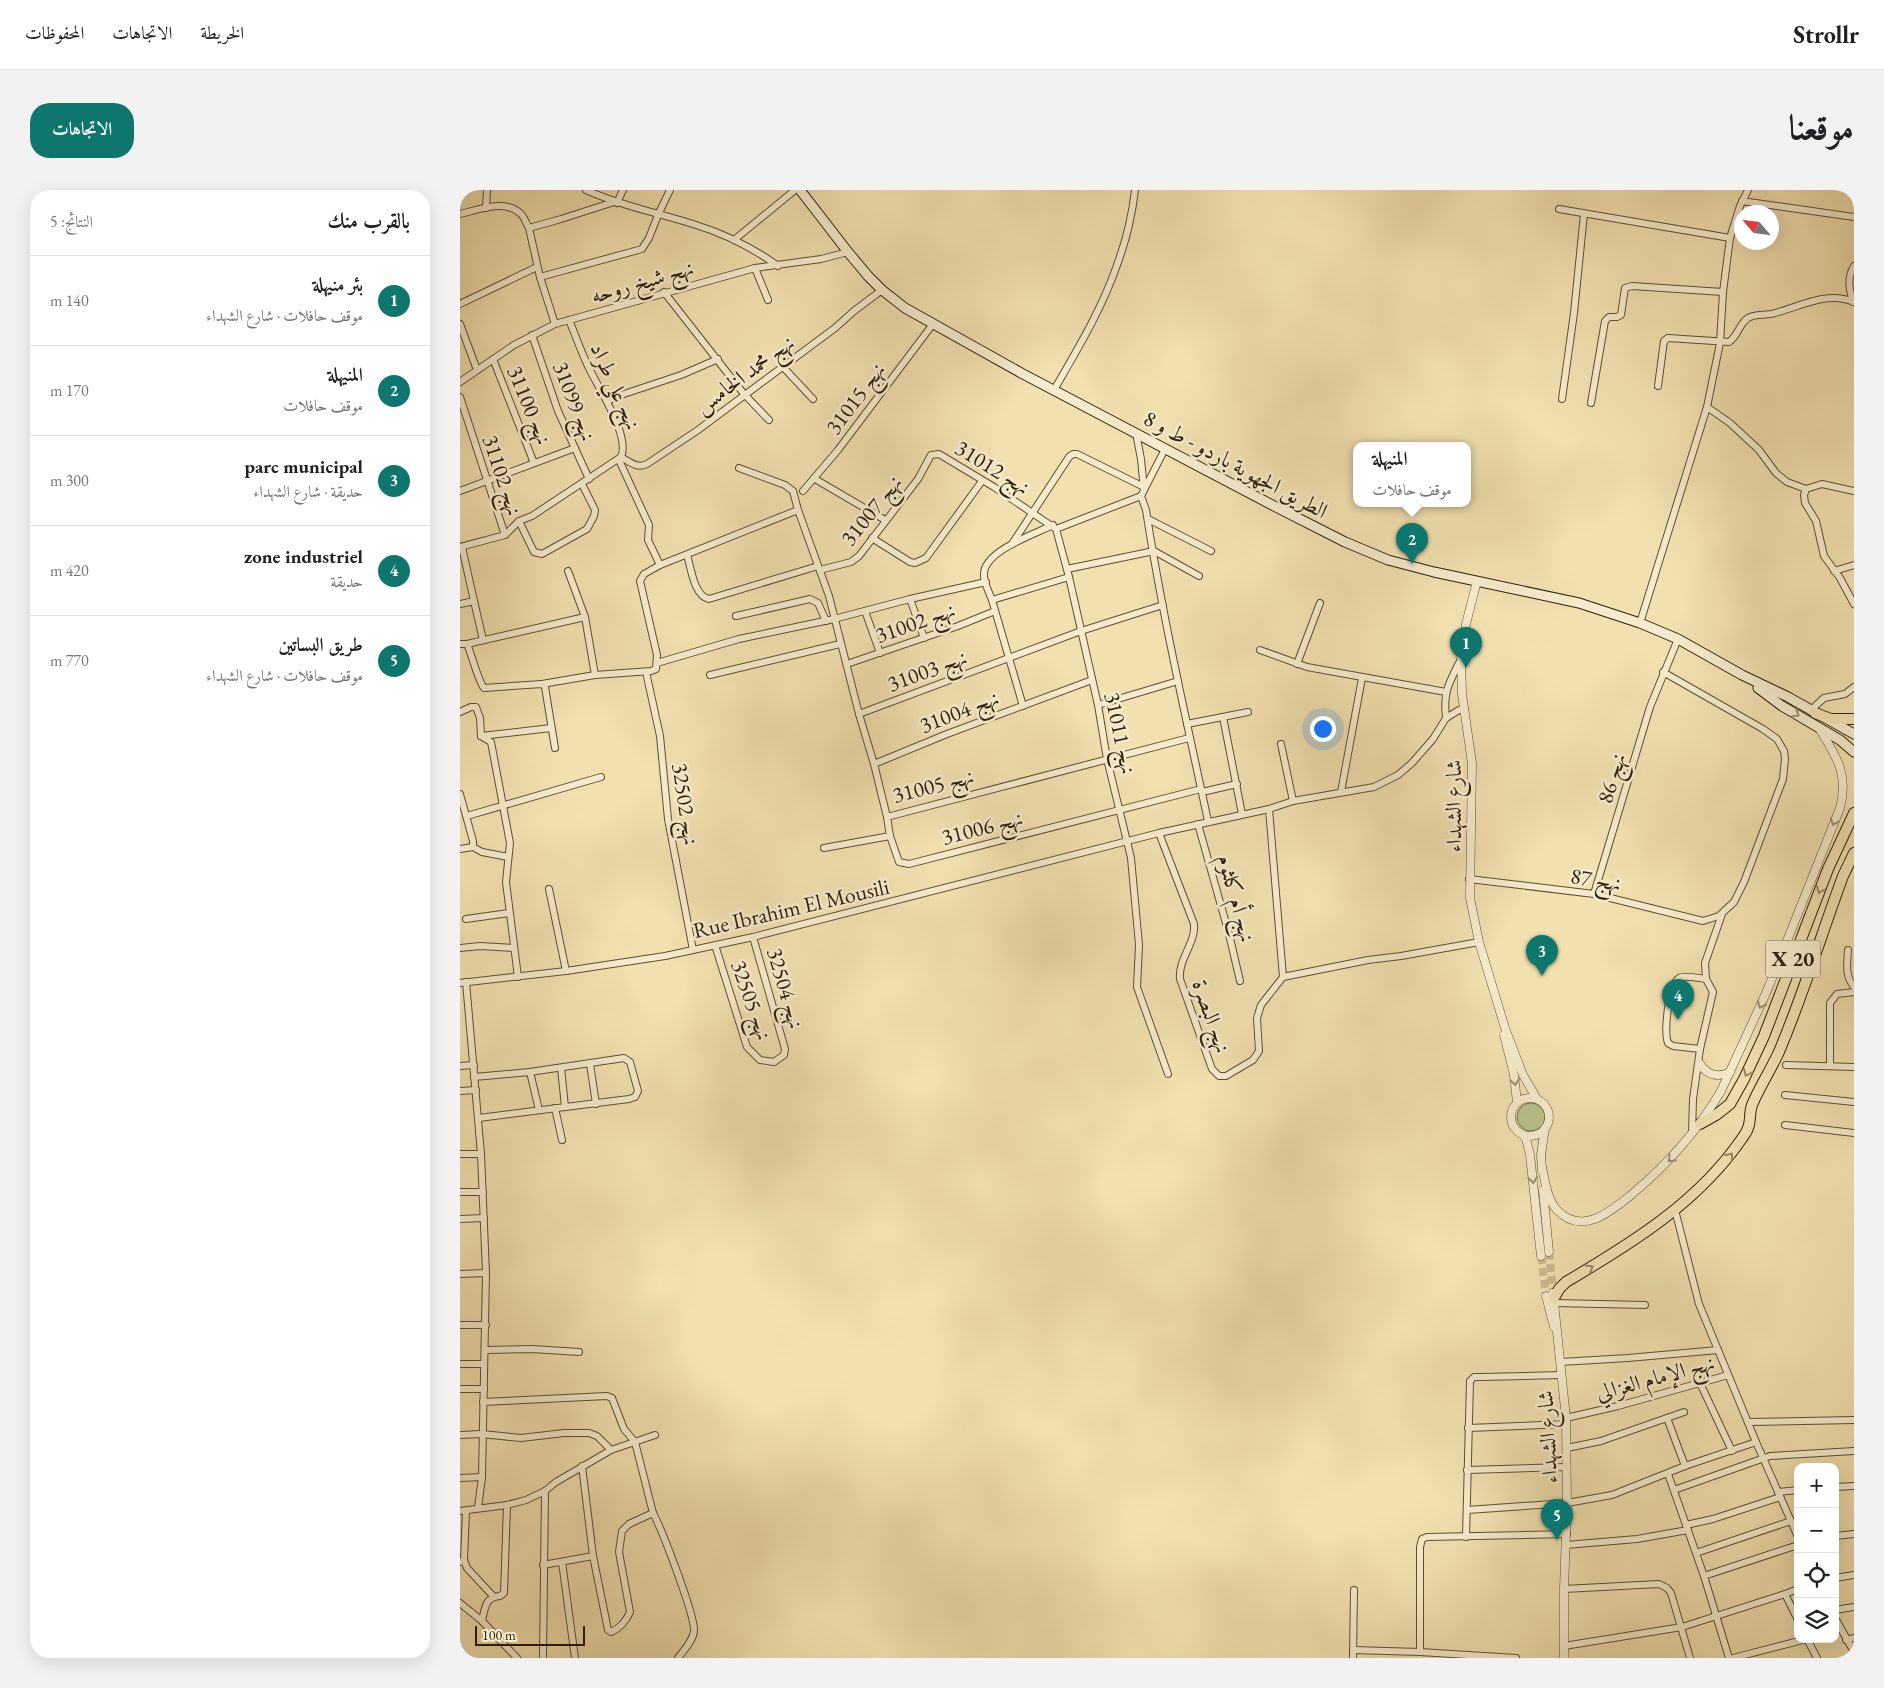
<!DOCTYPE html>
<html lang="ar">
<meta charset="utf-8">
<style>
:root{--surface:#fff;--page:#f2f2f2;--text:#202124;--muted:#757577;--line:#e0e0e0;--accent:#0f766e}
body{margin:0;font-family:"EB Garamond",Amiri,serif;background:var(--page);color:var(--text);direction:rtl}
.controls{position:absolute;right:15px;bottom:15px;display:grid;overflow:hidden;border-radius:10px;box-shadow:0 5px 20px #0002}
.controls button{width:45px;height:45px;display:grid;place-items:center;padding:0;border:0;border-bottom:1px solid var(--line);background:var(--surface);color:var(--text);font:25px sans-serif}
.compass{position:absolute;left:1274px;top:15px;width:45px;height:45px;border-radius:50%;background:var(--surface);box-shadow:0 5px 20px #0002;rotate:298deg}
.scale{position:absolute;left:15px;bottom:12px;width:110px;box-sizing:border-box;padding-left:5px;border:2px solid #2d1f0b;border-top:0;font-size:14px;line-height:18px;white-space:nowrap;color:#2d1f0b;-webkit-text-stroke:4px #f6ebcc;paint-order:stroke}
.you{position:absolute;left:862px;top:538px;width:18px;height:18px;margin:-12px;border:4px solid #fff;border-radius:50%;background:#1a73e8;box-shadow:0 0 0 8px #1a73e833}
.badge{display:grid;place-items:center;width:32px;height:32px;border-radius:50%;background:var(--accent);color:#fff;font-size:16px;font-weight:700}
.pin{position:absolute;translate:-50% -41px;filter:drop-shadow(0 1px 2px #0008)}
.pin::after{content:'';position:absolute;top:26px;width:18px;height:15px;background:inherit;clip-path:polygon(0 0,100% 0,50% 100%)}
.popup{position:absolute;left:893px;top:252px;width:118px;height:65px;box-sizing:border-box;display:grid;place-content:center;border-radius:10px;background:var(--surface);filter:drop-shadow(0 1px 4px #0005);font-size:16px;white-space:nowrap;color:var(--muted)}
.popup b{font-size:19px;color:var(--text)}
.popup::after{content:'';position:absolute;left:50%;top:100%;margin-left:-10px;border:10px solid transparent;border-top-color:var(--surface)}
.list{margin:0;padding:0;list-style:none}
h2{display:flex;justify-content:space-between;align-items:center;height:65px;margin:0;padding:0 20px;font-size:21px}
h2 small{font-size:16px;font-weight:400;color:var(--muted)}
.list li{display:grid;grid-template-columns:32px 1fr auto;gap:15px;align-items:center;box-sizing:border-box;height:90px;padding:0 20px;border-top:1px solid var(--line)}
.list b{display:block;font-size:19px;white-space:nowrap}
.list p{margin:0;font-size:16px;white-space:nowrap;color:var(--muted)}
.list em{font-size:16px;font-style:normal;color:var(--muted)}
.icon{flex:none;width:28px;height:28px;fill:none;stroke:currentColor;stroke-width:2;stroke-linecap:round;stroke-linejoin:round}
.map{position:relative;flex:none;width:1394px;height:1468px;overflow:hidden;direction:ltr;border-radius:20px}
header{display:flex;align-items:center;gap:30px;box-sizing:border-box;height:70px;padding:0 25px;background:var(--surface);border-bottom:1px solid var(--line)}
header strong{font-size:24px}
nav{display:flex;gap:28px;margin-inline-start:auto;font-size:18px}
.intro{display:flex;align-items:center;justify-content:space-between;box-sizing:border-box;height:120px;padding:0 30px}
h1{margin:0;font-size:35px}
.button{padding:12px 22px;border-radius:20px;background:var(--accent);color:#fff;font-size:18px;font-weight:700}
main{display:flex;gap:30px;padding:0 30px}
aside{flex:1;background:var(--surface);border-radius:20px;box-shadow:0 5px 20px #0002}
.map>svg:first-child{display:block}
</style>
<header>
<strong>Strollr</strong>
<nav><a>الخريطة</a><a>الاتجاهات</a><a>المحفوظات</a></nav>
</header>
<div class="intro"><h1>موقعنا</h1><a class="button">الاتجاهات</a></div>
<main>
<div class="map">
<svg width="1394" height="1468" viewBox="0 0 1394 1468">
<rect width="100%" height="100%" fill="#f1e0b0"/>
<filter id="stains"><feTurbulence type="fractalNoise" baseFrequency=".004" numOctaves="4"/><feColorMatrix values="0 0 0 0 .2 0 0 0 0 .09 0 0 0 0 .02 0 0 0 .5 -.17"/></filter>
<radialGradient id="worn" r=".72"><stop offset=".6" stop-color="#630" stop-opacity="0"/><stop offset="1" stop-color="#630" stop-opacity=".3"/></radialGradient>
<circle fill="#b9c28c" stroke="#73704c" cx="1071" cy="927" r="14"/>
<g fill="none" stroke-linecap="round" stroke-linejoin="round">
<g stroke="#cab98f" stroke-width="8" stroke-dasharray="8 4" stroke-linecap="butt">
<path d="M1089,1062L1093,1101"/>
<path d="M1081,1066L1086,1106"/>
</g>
<g stroke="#5e4f34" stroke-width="8">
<g id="minor">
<path d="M126,0C161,16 199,23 236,35C265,44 293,58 318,76"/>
<path d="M1282,11L1394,27"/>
<path d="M157,13L163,0"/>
<path d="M26,18L27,0"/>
<path d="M1099,19L1270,48"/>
<path d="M0,24C18,20 45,8 61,24C64,27 66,33 69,38L101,29L154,12"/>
<path d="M69,38L80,87L95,134"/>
<path d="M274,50L335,0"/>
<path d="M295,78L308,110"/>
<path d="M80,87L182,59L189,48L198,25L210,0"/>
<path d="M204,102L284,204L309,230"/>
<path d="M1393,112C1389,99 1387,88 1394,76"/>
<path d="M0,114L77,77"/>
<path d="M0,134L17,180"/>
<path d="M72,145L98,221L129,289"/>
<path d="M33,169L74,273"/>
<path d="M323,177L353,209"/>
<path d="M0,192L54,155L95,134L295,78L361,69L388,62"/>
<path d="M1198,196L1204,151L1208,148L1269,152C1278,146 1279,134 1288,128C1295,123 1306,126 1315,123C1342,116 1366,101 1394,112"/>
<path d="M594,200C617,160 642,119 657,75C666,51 672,26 675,0"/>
<path d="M0,207L45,345"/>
<path d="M1102,209L1114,123L1124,24"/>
<path d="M148,211L155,207L221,185L258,169"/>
<path d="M1131,213L1145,131L1149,127H1157L1161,125L1165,98L1172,96L1263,102"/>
<path d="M1247,217L1270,233L1299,260L1316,283L1327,292L1346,299L1362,294L1394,301"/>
<path d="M676,243L681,269L684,300"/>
<path d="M161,267C170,272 177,279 187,274L238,240L375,138L394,121L422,100"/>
<path d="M159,270L189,335L188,350L200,375"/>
<path d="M279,278L325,295L333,301L338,320L369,406L399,524L414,574L427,627L430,646L439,672L449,674L741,599"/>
<path d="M355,289L425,330"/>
<path d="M1346,299L1344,305L1345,313L1356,331L1364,366L1380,388L1394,414"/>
<path d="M0,301L115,258"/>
<path d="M343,301L378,260L473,134"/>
<path d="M681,306L686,320C702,424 726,528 748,631"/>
<path d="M688,329L751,361"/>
<path d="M59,331L74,362L82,364L127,339L134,326L135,320L122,294"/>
<path d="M593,335C575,344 524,361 524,384C523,391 529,402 532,410L609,387"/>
<path d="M596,339L681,306L705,259"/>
<path d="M412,348L450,372L455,373L466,368L522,291"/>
<path d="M552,354L609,267L613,264H617L684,297"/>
<path d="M0,357L45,345L59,331L72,326L161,267C171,245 136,195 127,174C120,159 115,144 109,130"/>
<path d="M2,357L14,411"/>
<path d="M227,365C231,378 234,406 249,409L358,376"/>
<path d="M607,379L694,361L739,386"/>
<path d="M360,380L391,372L399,366L458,289L471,265L479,264L534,297L596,339L609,387L638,515L647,569L671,668L679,755L677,797L708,884"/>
<path d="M108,381L125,427L135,485L191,481L196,479L197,465L180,391L184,384L200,375L338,320"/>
<path d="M1374,381L1394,375"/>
<path d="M450,409L464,448"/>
<path d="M532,410L563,516"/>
<path d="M0,414L14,411L23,450"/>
<path d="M405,421L420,463"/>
<path d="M276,426L350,409L358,413L366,431"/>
<path d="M1180,433L1247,217L1260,153L1263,102L1270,48L1280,16L1288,0"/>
<path d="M0,454H7C12,465 18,491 24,498L82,494L85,497L95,558"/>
<path d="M7,454L125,427"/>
<path d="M800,460L847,477L986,502"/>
<path d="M197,473L279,449L374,429L450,409L526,392"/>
<path d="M387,474L498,436L535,421"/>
<path d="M837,474L860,413"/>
<path d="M186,482L200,546L208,629L233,760"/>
<path d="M250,485L380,454"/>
<path d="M82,494L135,485"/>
<path d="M638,515L718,491"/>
<path d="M1351,520L1364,508L1385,504L1394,497"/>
<path d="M0,522L11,517H16L20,528L21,546"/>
<path d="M399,524L621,441L703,415"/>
<path d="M763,527L782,624"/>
<path d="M986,528C983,502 989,493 1000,471"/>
<path d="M727,534L788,522"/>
<path d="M21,546L31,552L50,653L46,692L58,787"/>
<path d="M21,546L91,538"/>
<path d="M821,554L833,611"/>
<path d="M414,574L487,544L632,490"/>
<path d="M742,602L777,594"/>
<path d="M881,602L902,488"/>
<path d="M0,604L13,651V657"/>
<path d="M809,619L823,787"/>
<path d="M7,626L141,587"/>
<path d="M427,627L729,548"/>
<path d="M738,634L769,744L780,791"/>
<path d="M699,643L734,734C736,753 718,769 720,789L752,879L759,886H766L793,870L799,861L797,828L801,815L823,787L908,770L941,766L1019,752"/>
<path d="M364,658L430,646"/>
<path d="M0,659L13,657L22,662L48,667"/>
<path d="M1009,689L1134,704L1243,731L1259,726L1274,712L1284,692L1323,589L1325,569L1324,561L1317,549L1303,539L1203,482"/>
<path d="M89,699L106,781"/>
<path d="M1134,704L1190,517L1218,449"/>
<path d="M6,729L49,723"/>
<path d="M255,755L287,857L300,870L314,872L324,865L325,859L293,747"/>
<path d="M0,758L20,756L54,758"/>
<path d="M1388,760C1387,774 1385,786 1394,797"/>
<path d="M6,792L21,964L26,1083L22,1287L18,1318"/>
<path d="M0,793L106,781L205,766L293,747L699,643L809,619L833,611L914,597L938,585L952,573L973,549L986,528L999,520H1005"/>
<path d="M1240,859L1213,856L1208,853C1204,842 1208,795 1219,788C1225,785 1239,788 1246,789"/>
<path d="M130,874L136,914"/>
<path d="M1326,875L1394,877"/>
<path d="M1370,875V813L1377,804L1394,802"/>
<path d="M0,876L14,875"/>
<path d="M101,878L105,917"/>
<path d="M70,882L79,920"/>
<path d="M14,887L70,882L164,868L170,872L178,901L175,907L169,909L19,928"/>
<path d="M0,901L16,900"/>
<path d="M1325,905L1394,912"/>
<path d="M95,918L102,950"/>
<path d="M1325,935L1394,943"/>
<path d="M1232,943L1233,909L1240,859L1253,802L1246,789L1245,773L1262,724"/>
<path d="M0,964H21"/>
<path d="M0,1002H23"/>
<path d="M1215,1020L1239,1114L1296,1252L1338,1347"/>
<path d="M0,1029L24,1028"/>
<path d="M0,1084L26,1083"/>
<path d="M1094,1113L1185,1115"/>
<path d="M0,1135H26"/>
<path d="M25,1160L72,1159L119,1162"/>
<path d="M1100,1172L1168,1168L1258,1160"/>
<path d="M0,1174H24"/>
<path d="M1240,1193L1272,1261"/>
<path d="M0,1199H24"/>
<path d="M23,1212L147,1206L152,1208L164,1239L175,1252L193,1323L169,1334L162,1341L159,1362L170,1422C167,1430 159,1439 151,1442L148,1440L133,1366"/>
<path d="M1106,1228L1158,1216L1268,1185"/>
<path d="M1207,1228L1225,1276"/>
<path d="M1288,1232L1394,1230"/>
<path d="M1008,1238L1106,1234"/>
<path d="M0,1245L22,1244L61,1248L104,1243H129L137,1246L151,1260"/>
<path d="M1107,1258L1141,1251L1224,1222"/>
<path d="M1007,1280L1106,1277"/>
<path d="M1208,1284L1244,1386L1269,1468"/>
<path d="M0,1288L22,1287"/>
<path d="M1375,1297L1394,1296"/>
<path d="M1214,1300L1310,1266L1394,1261"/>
<path d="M1318,1302L1338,1300"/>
<path d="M1007,1320L1107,1313L1152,1305L1225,1276L1296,1252"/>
<path d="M0,1321L47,1315L66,1310L85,1301L96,1292L151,1260L195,1245"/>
<path d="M193,1323C202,1340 235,1425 234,1441C233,1451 224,1460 218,1468"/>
<path d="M1226,1335L1253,1329L1320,1307"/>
<path d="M1375,1346L1394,1344"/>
<path d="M1006,1347L1010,1191L1014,1187H1022L1101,1185"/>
<path d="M1106,1355L1177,1349L1228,1340"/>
<path d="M1236,1363L1331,1331"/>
<path d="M4,1370L7,1378L33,1406"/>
<path d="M0,1372L4,1370L6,1321"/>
<path d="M102,1372L115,1468"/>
<path d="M83,1375L133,1366L122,1276"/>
<path d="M1244,1386L1338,1355"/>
<path d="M1375,1388L1394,1385"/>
<path d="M1104,1399L1199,1394L1207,1398L1211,1403L1230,1468"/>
<path d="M1325,1404L1338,1399"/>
<path d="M0,1413L22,1431L57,1468"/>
<path d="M1375,1420L1394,1417"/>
<path d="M1375,1428L1394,1462"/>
<path d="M22,1431C25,1418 25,1407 40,1406L44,1403L47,1315"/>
<path d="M1347,1449L1357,1468"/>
<path d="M1386,1450L1394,1448"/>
<path d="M1104,1456L1222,1437L1325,1404L1338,1430"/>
<path d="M893,1460L960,1462L1056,1468"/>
<path d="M960,1462V1357L962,1349L967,1347L1107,1344"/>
<path d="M83,1468L85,1301"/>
<path d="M893,1468L894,1400"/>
<path d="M1273,1468L1347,1449"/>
</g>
</g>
<g stroke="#5e4f34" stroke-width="9">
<g id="tertiary">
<path d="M1017,391L1006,434L1001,470L1002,504L1012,573L1010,708L1019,752L1045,838L1063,885L1077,909"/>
<path d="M1044,845L1054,885L1057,912"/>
<path d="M1240,874C1247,885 1258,888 1270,882"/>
<circle cx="1070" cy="927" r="19"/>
<path d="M1062,944L1066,949L1070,965L1081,1066"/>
<path d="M1082,977C1085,991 1087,1009 1097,1020C1122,1046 1150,1022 1171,1005C1207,975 1237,942 1261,901L1307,801L1380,618C1389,583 1376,566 1359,538"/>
<path d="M1082,981L1081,965L1085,938"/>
<path d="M1083,1000L1089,1062"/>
<path d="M1093,1103L1106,1228L1107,1313L1104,1399V1468"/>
<path d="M1086,1106L1094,1137"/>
</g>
</g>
<g stroke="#2d1f0b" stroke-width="11">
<g id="secondary">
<path d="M340,0L388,62L408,86L422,100L445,118L563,184L816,317L885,352L928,370L974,382L1119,413L1180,433L1218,449L1282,485L1328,507L1394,544"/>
<path d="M1298,498L1322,516L1380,550L1394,562"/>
</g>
</g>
<g stroke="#2d1f0b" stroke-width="12">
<g id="trunk">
<path d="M1355,523L1371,529H1394"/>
<path d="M1240,934L1256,925L1270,914L1284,889L1304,846L1368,679L1394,623"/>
<path d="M1094,1108L1099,1099L1106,1092C1172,1053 1239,1012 1283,947C1293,934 1288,926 1292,915C1299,898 1310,881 1318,864C1343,806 1361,745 1383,686L1394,663"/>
</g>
</g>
<use href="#minor" stroke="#f6ebcc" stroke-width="6"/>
<use href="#tertiary" stroke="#f6ebcc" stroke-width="8"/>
<use href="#secondary" stroke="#f6ebcc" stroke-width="9"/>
<use href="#trunk" stroke="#f1e0b0" stroke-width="10"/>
</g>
<defs><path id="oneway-chevron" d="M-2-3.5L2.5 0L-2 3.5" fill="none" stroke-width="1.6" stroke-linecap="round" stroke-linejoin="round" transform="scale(1.25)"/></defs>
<g stroke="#9c8f75">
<use href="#oneway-chevron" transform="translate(1336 524) rotate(31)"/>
<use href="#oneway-chevron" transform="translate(1374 632) rotate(111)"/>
<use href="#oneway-chevron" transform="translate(1301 815) rotate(113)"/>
<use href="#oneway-chevron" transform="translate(1055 892) rotate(81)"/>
<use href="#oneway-chevron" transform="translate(1211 969) rotate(133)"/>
<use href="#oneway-chevron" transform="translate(1073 990) rotate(84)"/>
</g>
<g stroke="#998966">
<use href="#oneway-chevron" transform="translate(1360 700) rotate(111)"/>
<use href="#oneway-chevron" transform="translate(1287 883) rotate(115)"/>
<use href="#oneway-chevron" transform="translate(1270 966) rotate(-51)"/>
<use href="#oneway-chevron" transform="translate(1130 1078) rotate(-31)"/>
</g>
<g text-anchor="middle" stroke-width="5" stroke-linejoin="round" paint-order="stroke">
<rect fill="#f6ebcc" stroke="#695c45" stroke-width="1" x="1305.5" y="750.5" width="55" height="37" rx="4"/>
<g font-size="21" font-weight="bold" fill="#2d1f0b">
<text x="1333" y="776">X 20</text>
</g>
<g font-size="22" fill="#2d1f0b" stroke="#f6ebcc">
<text transform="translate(182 91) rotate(-16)" y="8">نهج شيخ روحه</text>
<text transform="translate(284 184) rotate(-36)" y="8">نهج محمد الخامس</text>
<text transform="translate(156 196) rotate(66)" y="8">نهج علي طراد</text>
<text transform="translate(395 208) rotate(-53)" y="8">نهج 31015</text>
<text transform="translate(115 211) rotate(69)" y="8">نهج 31099</text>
<text transform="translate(70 215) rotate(68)" y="8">نهج 31100</text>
<text transform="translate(776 274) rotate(28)" y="8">الطريق الجهوية باردو - ط و 8</text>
<text transform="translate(533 277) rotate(32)" y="8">نهج 31012</text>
<text transform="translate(43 285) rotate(72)" y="8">نهج 31102</text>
<text transform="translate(411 320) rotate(-51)" y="8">نهج 31007</text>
<text transform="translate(455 432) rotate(-19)" y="8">نهج 31002</text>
<text transform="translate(467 480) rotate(-20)" y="8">نهج 31003</text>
<text transform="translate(499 521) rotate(-21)" y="8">نهج 31004</text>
<text transform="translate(661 543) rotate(78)" y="8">نهج 31011</text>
<text transform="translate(1151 588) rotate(-73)" y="8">نهج 86</text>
<text transform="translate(473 595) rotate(-14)" y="8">نهج 31005</text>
<text transform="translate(226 614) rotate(82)" y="8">نهج 32502</text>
<text transform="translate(993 616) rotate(-90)" y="8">شارع الشهداء</text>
<text transform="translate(522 637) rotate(-14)" y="8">نهج 31006</text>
<text transform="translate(1136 689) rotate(10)" y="8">نهج 87</text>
<text transform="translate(777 708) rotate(75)" y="8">نهج أم كلثوم</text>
<text transform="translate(331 718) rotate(-13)" y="8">Rue Ibrahim El Mousili</text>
<text transform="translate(326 798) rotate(74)" y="8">نهج 32504</text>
<text transform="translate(292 810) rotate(71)" y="8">نهج 32505</text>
<text transform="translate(752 826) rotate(71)" y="8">نهج البصرة</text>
<text transform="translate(1195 1187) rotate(-15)" y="8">نهج الإمام الغزالي</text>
<text transform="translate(1087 1247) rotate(-93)" y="8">شارع الشهداء</text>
</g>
</g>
<rect width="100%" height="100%" filter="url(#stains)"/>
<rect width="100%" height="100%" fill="url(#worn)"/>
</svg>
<div class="controls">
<button>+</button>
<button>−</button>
<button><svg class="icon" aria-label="locate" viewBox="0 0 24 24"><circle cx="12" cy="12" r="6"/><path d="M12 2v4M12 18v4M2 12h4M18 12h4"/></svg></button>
<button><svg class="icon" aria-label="layers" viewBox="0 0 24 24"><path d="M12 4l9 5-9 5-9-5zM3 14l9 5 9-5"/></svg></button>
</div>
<svg class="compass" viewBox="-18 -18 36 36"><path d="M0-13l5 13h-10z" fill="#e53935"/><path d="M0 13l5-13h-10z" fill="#757577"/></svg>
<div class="scale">100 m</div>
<div class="you"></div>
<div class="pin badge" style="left:1006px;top:478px">1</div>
<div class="pin badge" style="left:952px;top:374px">2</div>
<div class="popup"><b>المنيهلة</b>موقف حافلات</div>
<div class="pin badge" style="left:1082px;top:786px">3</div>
<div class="pin badge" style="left:1218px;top:830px">4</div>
<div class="pin badge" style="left:1097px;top:1350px">5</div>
</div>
<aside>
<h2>بالقرب منك<small>النتائج: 5</small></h2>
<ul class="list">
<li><span class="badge">1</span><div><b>بئر منيهلة</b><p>موقف حافلات · شارع الشهداء</p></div><em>140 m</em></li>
<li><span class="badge">2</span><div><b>المنيهلة</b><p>موقف حافلات</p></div><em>170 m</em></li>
<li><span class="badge">3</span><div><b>parc municipal</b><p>حديقة · شارع الشهداء</p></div><em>300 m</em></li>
<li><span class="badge">4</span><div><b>zone industriel</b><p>حديقة</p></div><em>420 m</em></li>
<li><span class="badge">5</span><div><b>طريق البساتين</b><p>موقف حافلات · شارع الشهداء</p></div><em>770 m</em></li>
</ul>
</aside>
</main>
